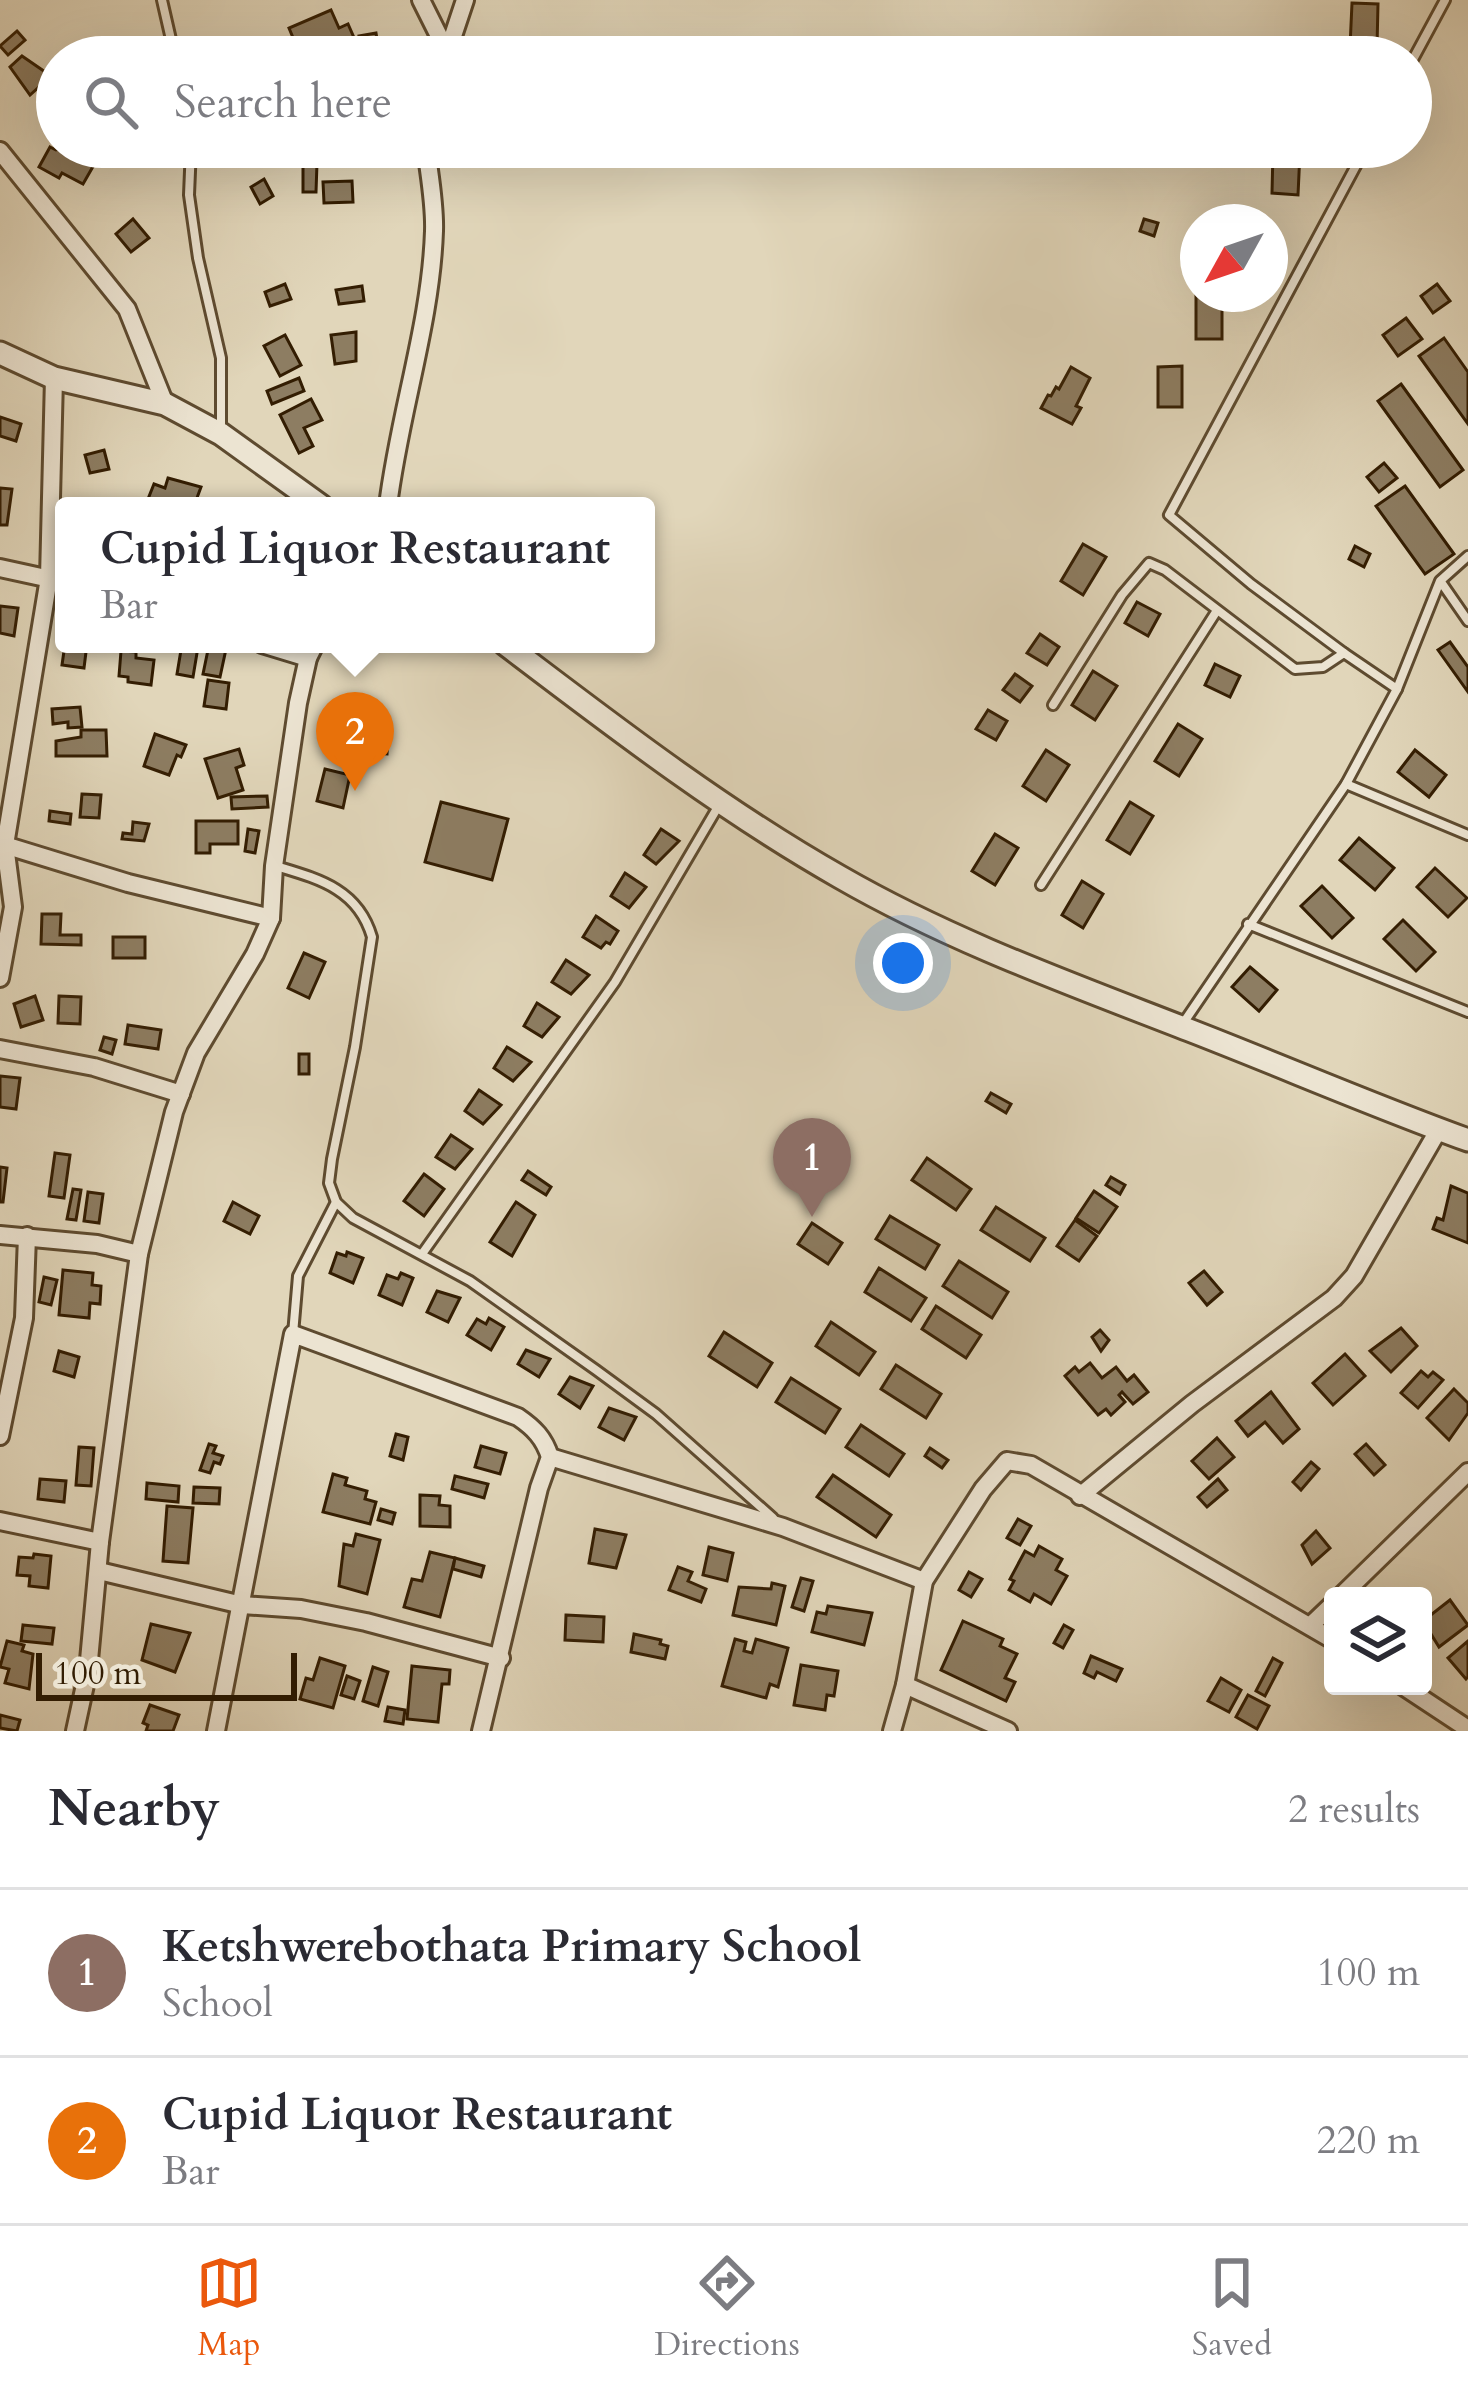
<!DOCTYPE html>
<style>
:root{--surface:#fff;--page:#f2f2f3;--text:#2b2b33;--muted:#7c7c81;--line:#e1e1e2;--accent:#ea580c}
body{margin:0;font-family:Cardo,serif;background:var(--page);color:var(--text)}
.controls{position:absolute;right:36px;bottom:36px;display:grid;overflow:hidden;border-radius:12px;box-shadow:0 12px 48px #0002}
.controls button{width:108px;height:108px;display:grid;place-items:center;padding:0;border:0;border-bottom:3px solid var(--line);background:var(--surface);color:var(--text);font:60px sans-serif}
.compass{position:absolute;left:1180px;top:204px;width:108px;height:108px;border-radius:50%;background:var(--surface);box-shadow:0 12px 48px #0002;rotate:230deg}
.scale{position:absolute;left:36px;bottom:30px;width:261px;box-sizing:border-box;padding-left:12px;border:6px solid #331d02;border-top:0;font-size:33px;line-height:42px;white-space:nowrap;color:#331d02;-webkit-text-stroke:9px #ece4d2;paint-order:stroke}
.you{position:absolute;left:903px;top:963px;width:42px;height:42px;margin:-30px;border:9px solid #fff;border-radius:50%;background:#1a73e8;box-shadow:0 0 0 18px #1a73e833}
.badge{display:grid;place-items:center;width:78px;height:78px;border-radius:50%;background:var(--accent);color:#fff;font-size:39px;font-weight:700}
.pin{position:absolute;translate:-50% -99px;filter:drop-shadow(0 3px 6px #0008)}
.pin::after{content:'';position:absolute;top:63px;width:42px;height:36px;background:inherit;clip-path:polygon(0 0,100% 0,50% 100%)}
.popup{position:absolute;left:55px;top:497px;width:600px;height:156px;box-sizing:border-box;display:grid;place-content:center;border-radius:12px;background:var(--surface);filter:drop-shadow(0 3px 9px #0005);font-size:39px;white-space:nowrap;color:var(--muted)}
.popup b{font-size:45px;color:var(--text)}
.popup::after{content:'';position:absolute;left:50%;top:100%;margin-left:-24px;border:24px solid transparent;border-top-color:var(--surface)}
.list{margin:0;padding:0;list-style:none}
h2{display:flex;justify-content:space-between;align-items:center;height:156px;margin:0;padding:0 48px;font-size:51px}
h2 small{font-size:39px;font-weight:400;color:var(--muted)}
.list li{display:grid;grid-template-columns:78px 1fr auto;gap:36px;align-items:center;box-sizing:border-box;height:168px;padding:0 48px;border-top:3px solid var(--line)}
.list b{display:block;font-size:45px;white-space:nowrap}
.list p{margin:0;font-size:39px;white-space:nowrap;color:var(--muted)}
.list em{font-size:39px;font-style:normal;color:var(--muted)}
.icon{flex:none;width:66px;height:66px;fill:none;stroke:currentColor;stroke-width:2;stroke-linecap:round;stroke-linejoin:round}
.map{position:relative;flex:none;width:1468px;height:1731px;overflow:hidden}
.search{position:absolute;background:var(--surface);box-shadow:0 12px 48px #0002;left:36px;right:36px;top:36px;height:132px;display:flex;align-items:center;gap:30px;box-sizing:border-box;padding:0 42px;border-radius:66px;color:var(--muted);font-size:45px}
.sheet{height:492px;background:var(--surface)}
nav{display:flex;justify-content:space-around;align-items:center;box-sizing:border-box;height:168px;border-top:3px solid var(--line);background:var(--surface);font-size:33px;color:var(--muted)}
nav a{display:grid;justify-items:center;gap:6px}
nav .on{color:var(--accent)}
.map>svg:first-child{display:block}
</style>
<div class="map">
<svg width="1468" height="1731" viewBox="0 0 1468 1731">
<rect width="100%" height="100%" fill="#e1d6ba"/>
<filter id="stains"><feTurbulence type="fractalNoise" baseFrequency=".00167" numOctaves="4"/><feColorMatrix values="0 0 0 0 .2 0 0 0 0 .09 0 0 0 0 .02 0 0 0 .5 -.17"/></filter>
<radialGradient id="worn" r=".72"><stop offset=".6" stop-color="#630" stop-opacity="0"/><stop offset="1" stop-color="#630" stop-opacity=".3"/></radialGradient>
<g fill="#8d7d62" stroke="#331d02" stroke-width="3">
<path d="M1352,3L1378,4L1377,47H1350Z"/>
<path d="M331,10L339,28L348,24L355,40L316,57H301L289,28Z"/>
<path d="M17,31L25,40L8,55L0,46Z"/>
<path d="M376,33L380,57H363L359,36Z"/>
<path d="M121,41L123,48L91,56L89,48Z"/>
<path d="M22,56L51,76L30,95L10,67Z"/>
<path d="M50,147L56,150L66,147L95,163L83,184L62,173L59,178L39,167Z"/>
<path d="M1273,151L1300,152L1298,195L1272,193Z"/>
<path d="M303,163H317L316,192H303Z"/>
<path d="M264,179L273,196L260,204L251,187Z"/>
<path d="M352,181L353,202L324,203L323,182Z"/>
<path d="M133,219L149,238L131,252L116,234Z"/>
<path d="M1144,219L1158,223L1154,236L1140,231Z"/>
<path d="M285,284L291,299L270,306L265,292Z"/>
<path d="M1437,284L1450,301L1433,313L1421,296Z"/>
<path d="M362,286L364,301L339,304L336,290Z"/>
<rect x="1196" y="295" width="26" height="44"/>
<path d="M1406,318L1422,339L1398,356L1383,335Z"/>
<path d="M356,332V361L335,364L331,335Z"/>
<path d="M285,335L301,365L280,376L264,346Z"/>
<path d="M1444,338L1468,372V424L1419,356Z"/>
<path d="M1182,366V407H1158V367Z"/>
<path d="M1071,367L1090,378L1076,406L1081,408L1072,424L1041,408L1048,395L1051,396L1056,387L1059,389Z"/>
<path d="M299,378L304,391L272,404L267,391Z"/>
<path d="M1401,384L1463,470L1440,487L1378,401Z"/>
<path d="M311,399L322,420L304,428L313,446L299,453L280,415Z"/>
<path d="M0,417L21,424L16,441L0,436Z"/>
<path d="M104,450L109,469L90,473L85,455Z"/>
<path d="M1384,463L1397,478L1379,492L1367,477Z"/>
<path d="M168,478L201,487L194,506L146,504L154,484L165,488Z"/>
<path d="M1405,486L1454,554L1425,574L1376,506Z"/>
<path d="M0,488L12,489L7,525H0Z"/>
<path d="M1083,544L1106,557L1083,595L1061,581Z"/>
<path d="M1355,546L1370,554L1364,567L1349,559Z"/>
<path d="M1137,602L1160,614L1148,636L1125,623Z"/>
<path d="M0,606L18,608L14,636L0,633Z"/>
<path d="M1040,634L1059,647L1047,665L1027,653Z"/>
<path d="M1450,642L1468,667V692L1438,650Z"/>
<path d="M65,644H87L84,668L62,665Z"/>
<path d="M182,644L198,647L193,677L177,674Z"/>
<path d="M209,645L226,649L220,677L203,674Z"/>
<path d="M121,651L136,652V658L154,660L151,685L128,682V677L119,676Z"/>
<path d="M1215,664L1240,676L1230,697L1205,685Z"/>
<path d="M1093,671L1117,686L1095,720L1072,705Z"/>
<path d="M1015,674L1032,686L1020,702L1003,690Z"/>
<path d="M208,680L229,683L226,709L204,706Z"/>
<path d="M80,707L82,727L68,728V722L53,724L52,709Z"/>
<path d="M988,710L1007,721L996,740L976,729Z"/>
<path d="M362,721L389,723L387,754L360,752Z"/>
<path d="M1178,724L1202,739L1179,776L1155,761Z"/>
<path d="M81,730H106L107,756H56V741L81,737Z"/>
<path d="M155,734L186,745L181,757L177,755L169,775L144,766Z"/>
<path d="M239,749L244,765L236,768L243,790L218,798L205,759Z"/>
<path d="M1046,750L1069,765L1046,801L1023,786Z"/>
<path d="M1415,750L1446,775L1429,797L1398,772Z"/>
<path d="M325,769L350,775L343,808L317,801Z"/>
<path d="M82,794L101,795L99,818L80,817Z"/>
<path d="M267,796L268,807L232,809L231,797Z"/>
<path d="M441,802L508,819L492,880L425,862Z"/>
<path d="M1130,802L1153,816L1130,854L1107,840Z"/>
<path d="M50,811L71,814L70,824L49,821Z"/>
<path d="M196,821H238V844H210V853H196Z"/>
<path d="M133,822L149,824L144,841L122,839L123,833L132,834Z"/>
<path d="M248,829L259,831L255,853L245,851Z"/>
<path d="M661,829L679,841L656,864L644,855Z"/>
<path d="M995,834L1018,848L995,885L972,871Z"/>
<path d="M1359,838L1394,868L1375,890L1340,860Z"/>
<path d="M1435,868L1467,898L1448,917L1417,887Z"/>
<path d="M625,873L646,887L629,908L611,896Z"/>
<path d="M1082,881L1103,894L1083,928L1062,915Z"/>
<path d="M1322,886L1353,918L1332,938L1301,906Z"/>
<path d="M42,914H61L60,935H81V945L41,944Z"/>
<path d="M596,916L618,931L610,944L606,942L601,948L583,937Z"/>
<path d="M1403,920L1435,952L1416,971L1384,939Z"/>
<rect x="113" y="937" width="32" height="21"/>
<path d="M304,953L325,962L309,998L288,988Z"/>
<path d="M566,960L589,975L571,994L552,982Z"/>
<path d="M1250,967L1277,990L1259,1011L1232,987Z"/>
<path d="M35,996L43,1020L21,1027L14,1004Z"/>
<path d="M59,996L81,997L80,1024L58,1023Z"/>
<path d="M537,1003L559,1017L542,1037L524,1026Z"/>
<path d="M128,1025L161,1030L158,1049L125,1044Z"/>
<path d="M104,1037L116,1040L112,1054L100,1050Z"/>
<path d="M507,1047L531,1062L513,1081L494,1068Z"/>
<rect x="299" y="1054" width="10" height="20"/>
<path d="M0,1076L20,1078L16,1109L0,1107Z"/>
<path d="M479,1090L501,1105L483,1124L465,1111Z"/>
<path d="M991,1093L1011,1104L1006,1113L986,1101Z"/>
<path d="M451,1135L472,1149L455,1169L436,1157Z"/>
<path d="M55,1153L70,1155L64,1198L49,1196Z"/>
<path d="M927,1158L971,1189L956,1210L912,1180Z"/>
<path d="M0,1167L7,1168L3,1202H0Z"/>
<path d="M528,1171L551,1187L546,1195L522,1180Z"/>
<path d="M424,1174L444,1189L424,1216L404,1201Z"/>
<path d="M1111,1177L1125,1185L1120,1194L1106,1185Z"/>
<path d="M1451,1186L1468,1193V1243L1433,1229L1437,1218L1443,1220Z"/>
<path d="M73,1189L81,1190L76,1220L67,1219Z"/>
<path d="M1094,1191L1117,1207L1099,1233L1076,1218Z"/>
<path d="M88,1192L103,1194L99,1223L84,1221Z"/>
<path d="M233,1202L259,1216L250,1234L224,1221Z"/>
<path d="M516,1202L535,1215L512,1256L490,1242Z"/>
<path d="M996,1207L1045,1238L1030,1261L981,1230Z"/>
<path d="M890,1216L939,1245L925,1269L876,1239Z"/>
<path d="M1075,1220L1097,1236L1079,1261L1057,1246Z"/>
<path d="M812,1223L842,1243L828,1264L798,1244Z"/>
<path d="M347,1252L363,1258L353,1283L330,1273L337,1253L346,1256Z"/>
<path d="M959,1261L1008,1292L992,1318L943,1286Z"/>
<path d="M879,1268L926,1298L911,1321L865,1292Z"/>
<path d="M63,1270L93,1273L92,1285L101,1286L100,1304L90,1303L89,1318L59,1315Z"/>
<path d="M1204,1271L1222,1292L1207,1305L1189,1283Z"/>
<path d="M401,1273L413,1278L402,1305L379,1295L387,1275L398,1279Z"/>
<path d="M44,1277L57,1280L51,1305L39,1302Z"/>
<path d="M437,1291L460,1298L448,1322L427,1312Z"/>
<path d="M936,1306L981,1335L966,1358L922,1329Z"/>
<path d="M489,1318L504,1327L491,1350L467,1335L477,1319L486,1324Z"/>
<path d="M831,1322L875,1352L859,1375L816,1346Z"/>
<path d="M1401,1328L1417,1346L1391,1372L1370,1351Z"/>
<path d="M1100,1330L1109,1340L1101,1351L1092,1337Z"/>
<path d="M724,1332L772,1363L757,1387L709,1356Z"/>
<path d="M526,1350L550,1359L539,1377L518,1364Z"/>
<path d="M59,1351L79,1357L74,1377L54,1371Z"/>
<path d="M1345,1354L1365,1376L1333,1405L1313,1383Z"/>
<path d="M1090,1363L1102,1378L1116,1367L1127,1381L1134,1375L1148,1392L1133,1404L1122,1392L1119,1395L1125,1402L1111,1415L1106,1409L1098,1415L1065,1376L1075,1367L1079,1372Z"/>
<path d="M896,1365L941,1394L926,1418L881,1389Z"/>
<path d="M1421,1371L1428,1377L1433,1372L1443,1380L1418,1408L1401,1393Z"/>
<path d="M570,1377L593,1386L580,1408L559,1394Z"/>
<path d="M791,1378L840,1409L825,1433L776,1402Z"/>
<path d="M1454,1389L1468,1403V1413L1449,1440L1427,1418Z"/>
<path d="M1271,1392L1299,1429L1283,1443L1265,1422L1248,1436L1236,1421Z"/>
<path d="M609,1408L636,1417L624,1440L599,1427Z"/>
<path d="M861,1425L904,1454L889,1476L846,1447Z"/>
<path d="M396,1434L408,1437L403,1460L390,1456Z"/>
<path d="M1217,1438L1234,1457L1209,1479L1192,1461Z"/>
<path d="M209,1444L216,1446L213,1453L223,1456L220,1464L214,1462L210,1473L200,1470Z"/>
<path d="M1366,1444L1385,1465L1374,1475L1355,1454Z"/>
<path d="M481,1446L506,1453L500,1474L475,1467Z"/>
<path d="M79,1447L94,1448L91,1486L76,1485Z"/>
<path d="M930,1448L948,1460L942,1468L925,1456Z"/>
<path d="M1311,1462L1319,1469L1301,1490L1293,1482Z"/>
<path d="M333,1474L347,1478L345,1485L367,1491L365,1499L376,1502L370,1524L323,1512Z"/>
<path d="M833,1475L891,1515L876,1537L817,1497Z"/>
<path d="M455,1476L488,1484L484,1498L452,1489Z"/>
<path d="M40,1479L66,1481L64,1502L38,1499Z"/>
<path d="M1218,1479L1227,1490L1207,1507L1198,1497Z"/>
<path d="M147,1483L179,1486L178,1502L146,1499Z"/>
<path d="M194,1487L220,1488L219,1504L193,1503Z"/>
<path d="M420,1495L440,1496L439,1505L450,1506V1527L420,1526Z"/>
<path d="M167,1506L193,1508L188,1563L163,1561Z"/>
<path d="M381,1509L395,1513L392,1524L378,1520Z"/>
<path d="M1018,1519L1031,1526L1020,1545L1007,1538Z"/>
<path d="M595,1529L626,1535L616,1568L589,1563Z"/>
<path d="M1316,1531L1330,1548L1312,1564L1302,1545Z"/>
<path d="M356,1534L380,1540L367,1594L339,1586L344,1544L353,1546Z"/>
<path d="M1039,1546L1062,1559L1056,1570L1067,1576L1051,1604L1034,1594L1030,1602L1009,1590L1014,1581L1010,1579L1025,1551L1034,1556Z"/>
<path d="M709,1547L733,1553L727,1581L703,1575Z"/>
<path d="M430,1552L455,1558L440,1617L404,1607L412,1579L422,1581Z"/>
<path d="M34,1554L51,1556L48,1588L29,1586L30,1576L17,1575L19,1557L33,1558Z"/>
<path d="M455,1558L484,1566L481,1577L453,1569Z"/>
<path d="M678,1567L692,1572L688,1581L706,1589L701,1602L669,1590Z"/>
<path d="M969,1572L982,1579L971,1597L959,1590Z"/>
<path d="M801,1578L813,1581L804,1611L792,1607Z"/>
<path d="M772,1583L785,1586L776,1625L733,1615L739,1587L771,1589Z"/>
<path d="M1450,1600L1468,1625L1439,1647L1423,1621Z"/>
<path d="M828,1606L872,1613L864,1645L812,1632L817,1612L826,1614Z"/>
<path d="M566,1615L604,1617L603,1642L565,1640Z"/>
<path d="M963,1621L1003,1639L1000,1646L1017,1654L1005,1678L1015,1682L1006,1701L941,1670Z"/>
<path d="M151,1624L190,1633L175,1672L142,1660Z"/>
<path d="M23,1625L54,1628L52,1644L21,1641Z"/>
<path d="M1064,1625L1073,1630L1063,1648L1054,1643Z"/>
<path d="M634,1634L661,1640L660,1644L668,1646L665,1659L631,1652Z"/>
<path d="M735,1639L746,1642L744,1651L752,1653L756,1639L788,1648L778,1687L770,1684L766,1698L722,1686Z"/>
<path d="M7,1641L24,1645L22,1651L33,1654L29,1689L5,1683L9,1669L0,1667Z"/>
<path d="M1468,1641V1677L1466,1679L1448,1658Z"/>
<path d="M1091,1656L1122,1669L1116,1681L1097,1672L1094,1678L1084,1673Z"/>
<path d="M320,1658L345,1666L333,1708L300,1699L306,1678L313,1680Z"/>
<path d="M1273,1658L1282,1663L1265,1696L1256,1691Z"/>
<path d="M801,1665L838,1671L834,1696L827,1695L825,1710L794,1705Z"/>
<path d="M412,1666L450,1670L449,1684H442L438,1722L407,1719Z"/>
<path d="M373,1667L388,1672L378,1706L363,1701Z"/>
<path d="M347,1676L360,1681L354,1699L341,1695Z"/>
<path d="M1221,1678L1241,1690L1229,1712L1208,1701Z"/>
<path d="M1248,1695L1269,1706L1257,1729L1236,1717Z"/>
<path d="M150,1705L179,1715L173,1731H146L148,1725L143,1723Z"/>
<path d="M388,1707L405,1710L403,1724L385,1721Z"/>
<path d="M0,1715L20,1720L17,1731L0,1728Z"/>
</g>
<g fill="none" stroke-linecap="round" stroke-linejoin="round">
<g stroke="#5e4b30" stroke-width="14">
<g id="service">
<path d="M162,0L175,57"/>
<path d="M1411,63L1445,0"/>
<path d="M191,147L189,195L198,258L221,358V432"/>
<path d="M1441,582L1468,621"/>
<path d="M1344,653L1251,584L1169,515L1366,147"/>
<path d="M1053,705L1122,595L1149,563L1165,570L1295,669L1323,667L1344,653L1397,689"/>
<path d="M1346,784L1468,835"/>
<path d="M276,866C319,879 358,889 372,937L355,1047L332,1159L329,1183L336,1202L353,1218L470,1281L596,1370L656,1414L773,1518"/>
<path d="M1041,885L1216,612"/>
<path d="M1248,924L1468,1012"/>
<path d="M1184,1022L1346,784L1397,689L1440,581L1468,556"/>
<path d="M422,1254L615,982L719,805"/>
<path d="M293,1334L298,1276L336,1202"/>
</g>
</g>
<g stroke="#5e4b30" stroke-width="22">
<g id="minor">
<path d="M421,0L447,52"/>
<path d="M446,57L465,0"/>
<path d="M0,151L127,309L165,404"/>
<path d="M388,506C399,414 431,323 434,231C435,203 429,174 426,147"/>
<path d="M0,568L64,582"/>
<path d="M262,644L308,658"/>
<path d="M1,844L128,883L271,918"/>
<path d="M0,978L13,907L5,845L49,578L54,378"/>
<path d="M0,1049L94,1067L181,1094"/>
<path d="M0,1235L97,1244L139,1254"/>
<path d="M0,1436L24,1318L27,1236"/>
<path d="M550,1457L783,1527L924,1581"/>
<path d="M1080,1496L1192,1404L1334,1298L1354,1276L1439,1129"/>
<path d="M0,1521L100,1542"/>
<path d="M99,1571L242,1605L301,1609L366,1622L501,1658"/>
<path d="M1341,1596L1468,1472"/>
<path d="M1310,1626L1333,1604"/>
<path d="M905,1685L1008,1731"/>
<path d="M1403,1686L1468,1729"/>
<path d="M75,1731L88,1671L100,1542L139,1254L174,1112L196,1053L255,954L271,918L274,866L298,703L308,658L315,644"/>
<path d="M216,1731L293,1334L518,1417C534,1428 544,1438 550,1457L539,1488L481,1731"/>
<path d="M892,1731L905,1685L924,1581L983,1489L1007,1461L1031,1465L1333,1640"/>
</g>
</g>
<g stroke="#5e4b30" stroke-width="27">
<g id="tertiary">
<path d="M0,353L54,378L165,404L221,434L321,506"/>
<path d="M505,644C613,726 722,810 840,877C951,941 1071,984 1189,1030C1282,1066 1374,1106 1468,1140"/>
</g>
</g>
<use href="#service" stroke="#ece4d2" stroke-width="8"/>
<use href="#minor" stroke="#ece4d2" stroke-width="16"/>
<use href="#tertiary" stroke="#ece4d2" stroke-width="21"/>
</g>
<rect width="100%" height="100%" filter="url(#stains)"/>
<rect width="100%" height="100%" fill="url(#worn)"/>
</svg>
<div class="controls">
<button><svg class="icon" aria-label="layers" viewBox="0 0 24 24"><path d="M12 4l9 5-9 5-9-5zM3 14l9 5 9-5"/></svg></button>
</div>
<svg class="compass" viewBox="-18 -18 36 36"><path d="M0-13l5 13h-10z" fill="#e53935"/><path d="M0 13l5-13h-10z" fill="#7c7c81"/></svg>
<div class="scale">100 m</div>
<div class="you"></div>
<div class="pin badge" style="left:812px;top:1217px;background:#8d6e63">1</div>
<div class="pin badge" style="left:355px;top:791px;background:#e8710a">2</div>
<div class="popup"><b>Cupid Liquor Restaurant</b>Bar</div>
<div class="search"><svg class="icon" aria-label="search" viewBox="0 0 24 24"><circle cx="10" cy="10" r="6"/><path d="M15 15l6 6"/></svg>Search here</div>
</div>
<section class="sheet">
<h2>Nearby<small>2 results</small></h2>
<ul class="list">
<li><span class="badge" style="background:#8d6e63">1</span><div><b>Ketshwerebothata Primary School</b><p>School</p></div><em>100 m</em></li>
<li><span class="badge" style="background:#e8710a">2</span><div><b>Cupid Liquor Restaurant</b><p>Bar</p></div><em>220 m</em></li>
</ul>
</section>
<nav>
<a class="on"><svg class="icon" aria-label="map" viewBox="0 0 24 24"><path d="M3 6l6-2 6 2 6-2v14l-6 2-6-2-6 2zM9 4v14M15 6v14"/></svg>Map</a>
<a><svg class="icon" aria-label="directions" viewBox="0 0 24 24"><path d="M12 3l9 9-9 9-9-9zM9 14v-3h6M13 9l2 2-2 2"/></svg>Directions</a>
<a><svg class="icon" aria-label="saved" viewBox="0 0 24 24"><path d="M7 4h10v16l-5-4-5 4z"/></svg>Saved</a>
</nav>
